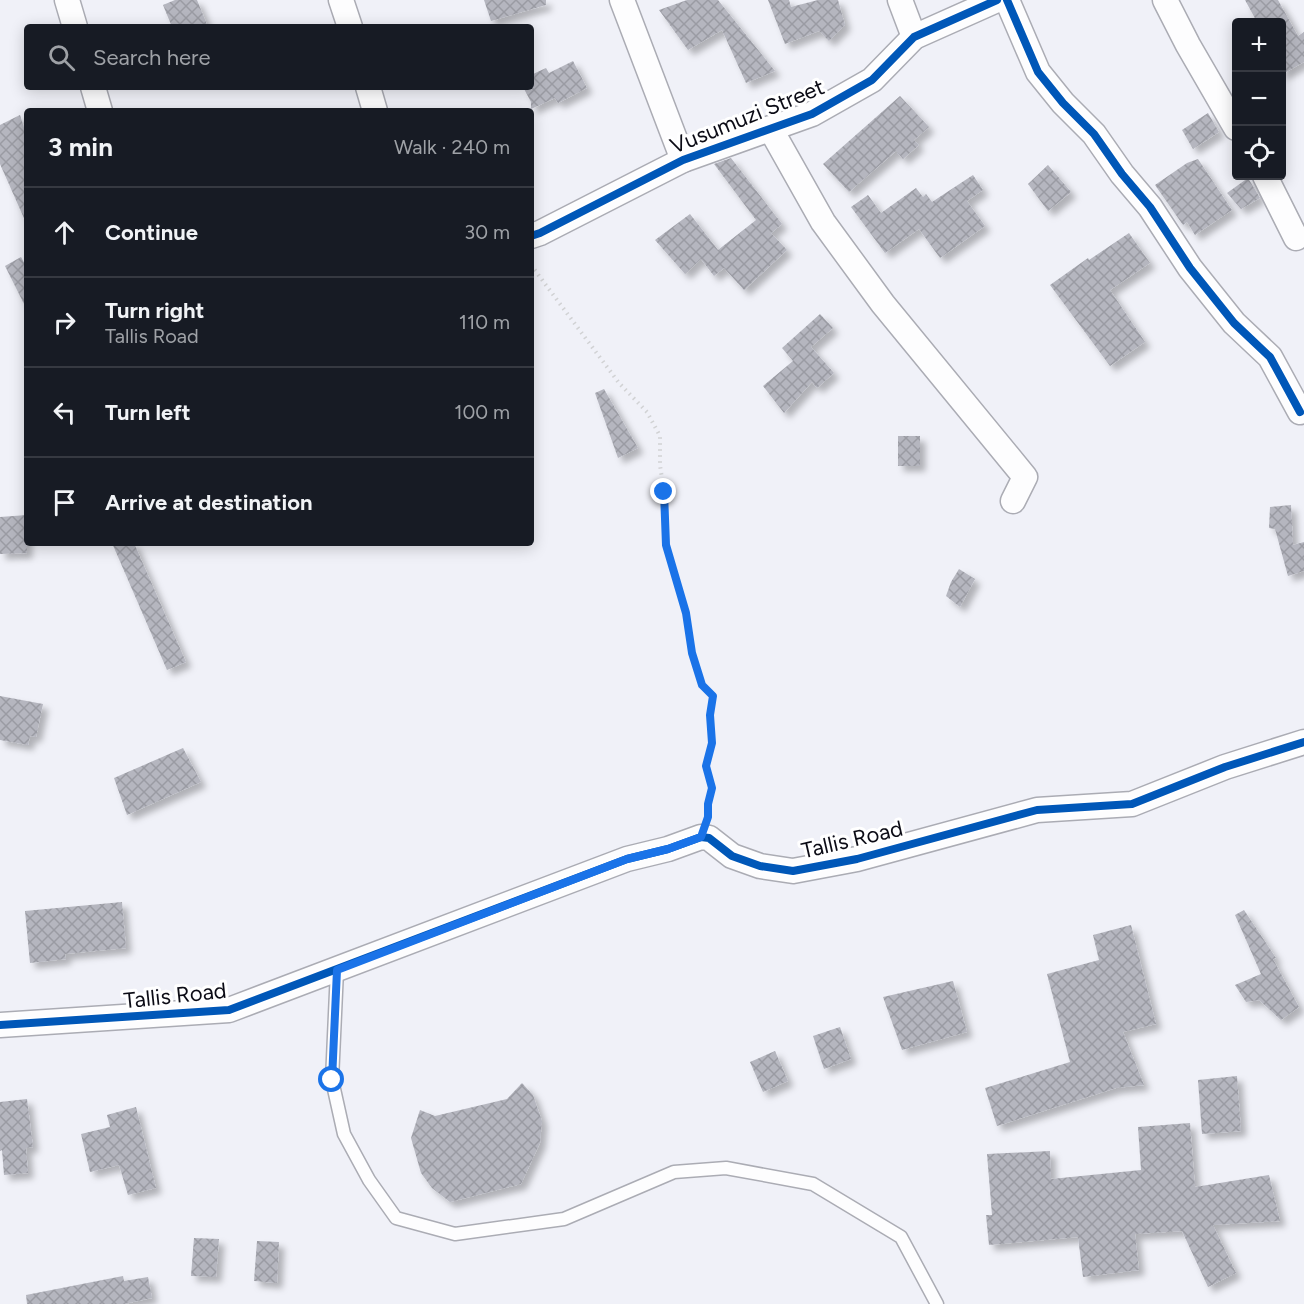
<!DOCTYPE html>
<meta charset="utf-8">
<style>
:root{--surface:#171b24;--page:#242831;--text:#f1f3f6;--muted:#9ea1a6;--line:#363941}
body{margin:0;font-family:Figtree,sans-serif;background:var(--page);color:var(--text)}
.controls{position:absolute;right:18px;top:18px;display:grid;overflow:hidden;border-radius:6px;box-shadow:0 3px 15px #0003}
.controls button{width:54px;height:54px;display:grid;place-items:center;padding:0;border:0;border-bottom:2px solid var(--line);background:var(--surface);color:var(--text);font:30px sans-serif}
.stop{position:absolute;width:18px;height:18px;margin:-14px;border:4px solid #1a73e8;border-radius:50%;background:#fff}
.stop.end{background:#1a73e8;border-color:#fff;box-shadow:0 2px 6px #0008}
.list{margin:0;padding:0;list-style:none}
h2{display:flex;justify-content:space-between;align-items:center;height:78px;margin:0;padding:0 24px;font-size:26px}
h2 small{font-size:20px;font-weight:400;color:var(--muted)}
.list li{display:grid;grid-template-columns:39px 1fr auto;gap:18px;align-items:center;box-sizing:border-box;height:90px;padding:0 24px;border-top:2px solid var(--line)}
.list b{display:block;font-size:22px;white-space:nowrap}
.list p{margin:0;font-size:20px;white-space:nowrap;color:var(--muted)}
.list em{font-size:20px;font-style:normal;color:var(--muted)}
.icon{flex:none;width:33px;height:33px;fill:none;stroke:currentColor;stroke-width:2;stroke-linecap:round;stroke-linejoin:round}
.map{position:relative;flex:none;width:1304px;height:1304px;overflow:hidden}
.search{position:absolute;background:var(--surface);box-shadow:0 3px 15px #0003;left:24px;top:24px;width:510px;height:66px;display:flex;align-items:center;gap:15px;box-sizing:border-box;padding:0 21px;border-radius:6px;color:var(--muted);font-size:22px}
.panel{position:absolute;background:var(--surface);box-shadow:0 3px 15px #0003;left:24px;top:108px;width:510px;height:438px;border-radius:6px}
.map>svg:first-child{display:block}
</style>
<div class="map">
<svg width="1304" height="1304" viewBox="0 0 1304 1304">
<defs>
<pattern id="building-cross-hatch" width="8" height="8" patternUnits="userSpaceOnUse" patternTransform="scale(1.5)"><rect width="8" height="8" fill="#b5b6bf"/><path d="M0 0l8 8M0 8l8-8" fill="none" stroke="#9a9ba3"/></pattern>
<filter id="shadow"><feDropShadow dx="5.5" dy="5.5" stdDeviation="3" flood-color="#0004"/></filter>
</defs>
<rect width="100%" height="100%" fill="#f0f1f8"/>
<g fill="url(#building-cross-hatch)" filter="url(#shadow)">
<path d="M175,0H197L208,27H172L163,5Z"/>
<path d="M484,0H546V5L491,21Z"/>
<path d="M687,0H718L775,71L746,83L722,30L688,50L659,10Z"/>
<path d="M768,0H789L791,7L818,0H838L845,25L829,41L819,31L785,44Z"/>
<path d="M1245,0H1278L1298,36L1304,32V62L1281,75V22H1257Z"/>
<path d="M573,61L587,88L558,103L555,98L531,109V102L523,87H531V75L546,68L549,73Z"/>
<path d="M900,96L929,127L914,140L919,145L903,159L896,151L849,192L823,164Z"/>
<path d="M1208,113L1219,132L1193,149L1182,130Z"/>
<path d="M20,115L27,137V225L0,164V125Z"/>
<path d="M731,158L782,224L771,233L787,250L744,290L724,268L714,276L701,259L685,274L655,240L690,214L718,250L756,220L714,164Z"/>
<path d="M1198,159L1232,210L1195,235L1187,222L1183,225L1155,185L1187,163Z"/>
<path d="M1048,165L1071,192L1048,211L1028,184Z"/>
<path d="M973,175L983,190L967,201L985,226L940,258L919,229L885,253L851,207L868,195L881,213L916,188L923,197L926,194L932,202Z"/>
<path d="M1248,178L1260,198L1241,209L1227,193Z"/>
<path d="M1129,233L1150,263L1110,290L1145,342L1110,366L1050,285L1088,258L1089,260Z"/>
<path d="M21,257L27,268V310L5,266Z"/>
<path d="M820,314L833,328L811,347L834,373L817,388L812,382L784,413L763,386L793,361L782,348Z"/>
<path d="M604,389L638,448L618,458L595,393Z"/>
<rect x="898" y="436" width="22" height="30"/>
<path d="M1291,505L1293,545L1304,542V571L1288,576L1275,529L1269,528L1270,507Z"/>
<path d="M27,515V553L0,554V517Z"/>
<path d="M112,543H134L186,662L167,670Z"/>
<path d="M959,569L975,579L960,607L946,596L951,582Z"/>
<path d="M0,696L43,704L36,737L30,736L28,745L0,740Z"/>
<path d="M183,748L201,782L127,815L114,778Z"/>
<path d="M122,902L126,948L65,954L66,959L30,963L25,911Z"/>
<path d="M1244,910L1276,958L1273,959L1299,1007L1281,1020L1259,1000L1246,1002L1235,985L1261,974L1235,915Z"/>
<path d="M1131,925L1156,1024L1123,1032L1144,1085L1116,1088L997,1126L985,1088L1070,1062L1047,974L1099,960L1093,935Z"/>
<path d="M953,981L967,1032L902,1050L883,997Z"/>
<path d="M840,1027L851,1059L824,1069L813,1036Z"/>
<path d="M775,1051L788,1081L763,1092L750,1062Z"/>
<path d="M1237,1076L1241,1131L1202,1134L1198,1080Z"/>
<path d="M522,1083L533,1095L542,1121L540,1143L521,1184L450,1202L432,1188L421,1173L411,1138L420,1110L435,1116L507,1099Z"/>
<path d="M27,1099L33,1147L26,1148L28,1173L4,1175L2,1150L0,1151V1102Z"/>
<path d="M136,1107L156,1188L128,1195L119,1165L90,1172L81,1134L110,1127L107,1115Z"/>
<path d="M1190,1123L1195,1187L1269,1175L1280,1221L1213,1225L1236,1273L1208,1287L1182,1231L1135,1234L1139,1270L1083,1277L1078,1237L989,1245L986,1215H992L987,1154L1050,1151L1051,1179L1141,1170L1138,1127Z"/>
<path d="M194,1238L219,1239L216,1277L191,1276Z"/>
<path d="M257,1241L279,1242L277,1283L254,1281Z"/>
<path d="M123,1276L124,1281L148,1277L152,1298L124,1304H27L26,1295Z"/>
</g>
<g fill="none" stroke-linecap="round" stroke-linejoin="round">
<g stroke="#abacb4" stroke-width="15">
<path id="lane" d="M337,970L332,1080L344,1134L369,1180L396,1218L455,1234L564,1219L674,1172L726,1168L813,1184L901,1237L937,1304"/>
</g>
<g stroke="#abacb4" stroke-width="27">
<g id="street">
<path d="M67,0L75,27"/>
<path d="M341,0L350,27"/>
<path d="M622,0L683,160"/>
<path d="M900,0L914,37"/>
<path d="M1007,0L1038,72L1063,103L1094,134L1122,174L1150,207L1190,268L1234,323L1270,357L1300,412"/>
<path d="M1165,0L1188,45L1236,128"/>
<path d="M93,87L100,111"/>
<path d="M368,87L375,111"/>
<path d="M770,128L823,222L883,304L1025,477L1013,501"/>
<path d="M1265,176L1296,238"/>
<path d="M531,236L540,233L683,160L812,114L872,80L914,37L997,0"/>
<path d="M0,1025L229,1010L627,859L668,849L701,837L709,838L732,856L760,866L793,871L857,859L1037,810L1132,804L1225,767L1304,742"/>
</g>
</g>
<path stroke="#d1d2d4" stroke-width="4" stroke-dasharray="1.5 4.5" stroke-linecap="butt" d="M531,265L619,383L647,412L660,436V465L664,492L666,545L686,613L692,653L702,685L713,696L710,715L712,743L706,766L712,788L707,804V814"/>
<use href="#lane" stroke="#fdfdfe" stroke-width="12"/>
<use href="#street" stroke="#fdfdfe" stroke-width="24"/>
<g stroke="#fff" stroke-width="11">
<g id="cycleway">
<path d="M1007,0L1038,72L1063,103L1094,134L1122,174L1150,207L1190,268L1234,323L1270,357L1300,412"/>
<path d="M531,236L540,233L683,160L812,114L872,80L914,37L997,0"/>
<path d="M0,1025L229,1010L627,859L668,849L701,837L709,838L732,856L760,866L793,871L857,859L1037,810L1132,804L1225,767L1304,742"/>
</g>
</g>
<use href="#cycleway" stroke="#0057b8" stroke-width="8"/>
</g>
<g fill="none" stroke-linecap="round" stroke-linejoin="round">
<path stroke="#1a73e8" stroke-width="8" d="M332,1080L337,970L627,859L668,849L701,837L708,817V804L712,788L706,766L712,743L710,715L713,696L702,685L692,653L686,613L666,545L664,492"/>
</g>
<g text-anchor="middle" stroke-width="6" stroke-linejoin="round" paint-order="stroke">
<g font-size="22" fill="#0b0b15" stroke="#fff">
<text transform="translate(747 116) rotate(-22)" y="8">Vusumuzi Street</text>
<text transform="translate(852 839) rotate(-13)" y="8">Tallis Road</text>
<text transform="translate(175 995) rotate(-6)" y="8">Tallis Road</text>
</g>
</g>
</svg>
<div class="controls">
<button>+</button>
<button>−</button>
<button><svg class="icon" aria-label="locate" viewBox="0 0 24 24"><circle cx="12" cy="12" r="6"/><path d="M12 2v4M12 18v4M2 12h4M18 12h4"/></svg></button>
</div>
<div class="stop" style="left:332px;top:1080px"></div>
<div class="stop end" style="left:664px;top:492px"></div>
<div class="search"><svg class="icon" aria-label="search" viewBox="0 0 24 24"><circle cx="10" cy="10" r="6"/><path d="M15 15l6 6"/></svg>Search here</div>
<section class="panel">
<h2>3 min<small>Walk · 240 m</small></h2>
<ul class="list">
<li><svg class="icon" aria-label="ahead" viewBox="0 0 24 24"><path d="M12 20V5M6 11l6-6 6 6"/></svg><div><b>Continue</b></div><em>30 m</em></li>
<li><svg class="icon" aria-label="right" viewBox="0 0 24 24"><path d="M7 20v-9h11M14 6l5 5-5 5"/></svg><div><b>Turn right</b><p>Tallis Road</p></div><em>110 m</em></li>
<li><svg class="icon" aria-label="left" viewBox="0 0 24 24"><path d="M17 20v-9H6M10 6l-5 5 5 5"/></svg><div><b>Turn left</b></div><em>100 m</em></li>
<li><svg class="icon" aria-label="arrive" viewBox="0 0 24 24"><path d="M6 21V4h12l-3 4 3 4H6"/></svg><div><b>Arrive at destination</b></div></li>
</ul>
</section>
</div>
